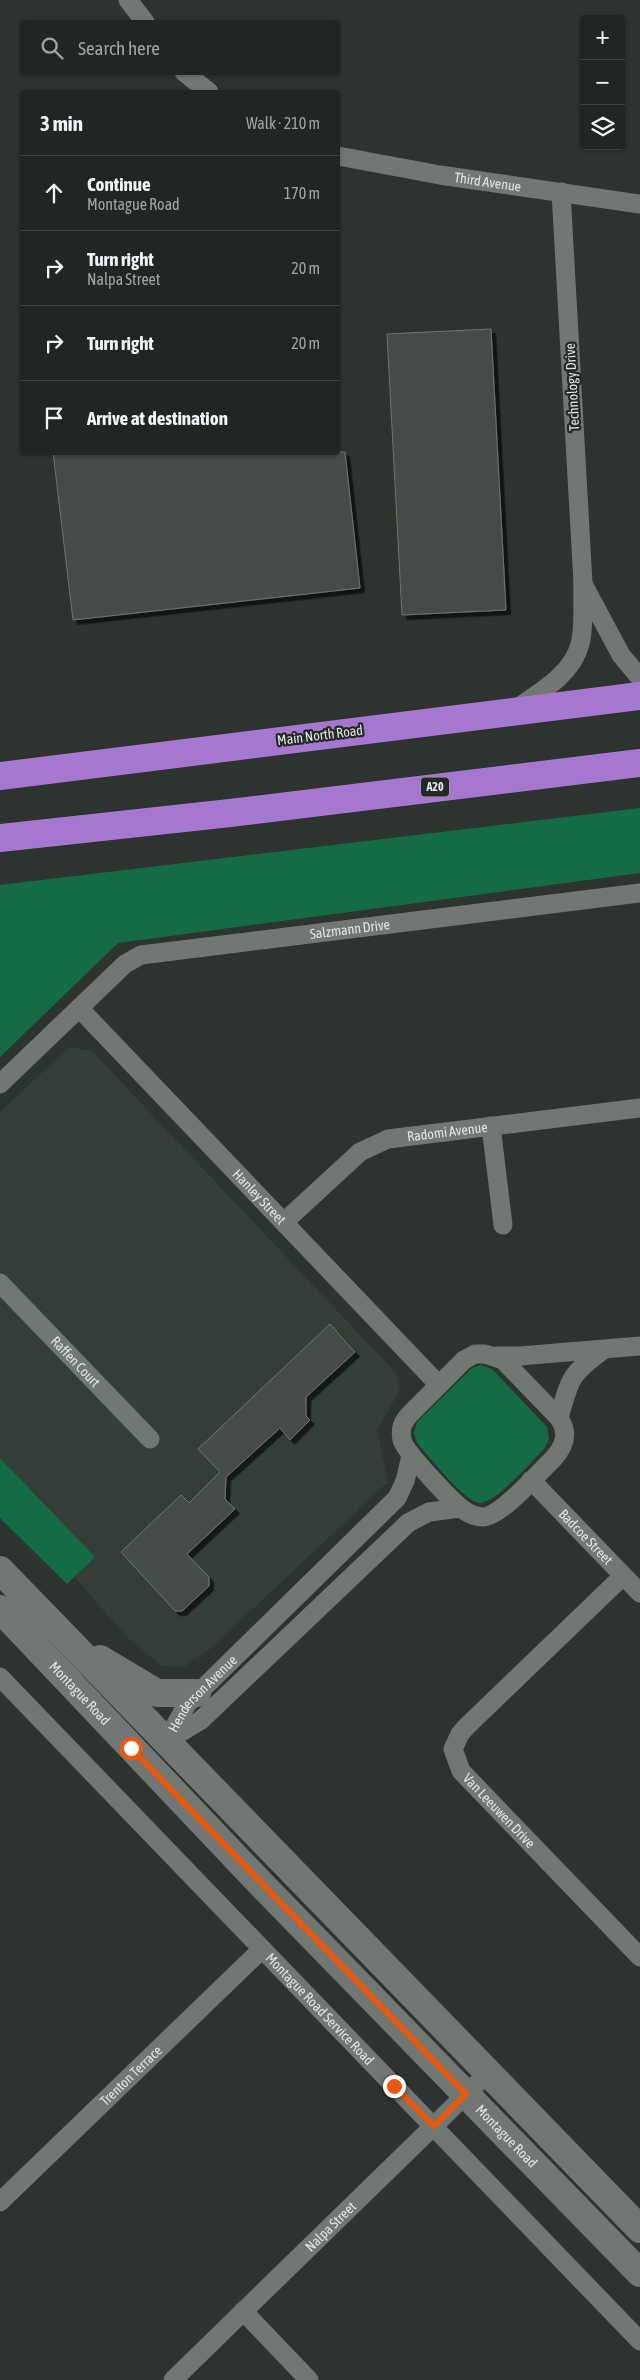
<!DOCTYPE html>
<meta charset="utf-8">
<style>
:root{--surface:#222623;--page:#2e3230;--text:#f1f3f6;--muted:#a2a5a6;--line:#3f4341}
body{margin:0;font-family:"Asap Condensed",sans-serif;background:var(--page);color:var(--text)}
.controls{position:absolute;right:15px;top:15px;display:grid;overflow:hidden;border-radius:5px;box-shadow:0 1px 4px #0004}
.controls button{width:45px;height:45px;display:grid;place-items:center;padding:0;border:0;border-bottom:1px solid var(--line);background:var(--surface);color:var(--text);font:25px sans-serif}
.stop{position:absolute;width:15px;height:15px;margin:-11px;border:4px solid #ea580c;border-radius:50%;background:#fff}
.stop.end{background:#ea580c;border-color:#fff;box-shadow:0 1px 5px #0008}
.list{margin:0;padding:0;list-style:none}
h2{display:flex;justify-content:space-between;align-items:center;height:65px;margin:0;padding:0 20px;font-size:21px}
h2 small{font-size:16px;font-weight:400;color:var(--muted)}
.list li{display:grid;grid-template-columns:32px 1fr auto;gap:15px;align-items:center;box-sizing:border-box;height:75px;padding:0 20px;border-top:1px solid var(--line)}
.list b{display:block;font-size:19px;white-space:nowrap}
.list p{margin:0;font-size:16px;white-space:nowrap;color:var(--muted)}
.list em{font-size:16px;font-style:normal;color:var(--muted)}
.icon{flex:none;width:28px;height:28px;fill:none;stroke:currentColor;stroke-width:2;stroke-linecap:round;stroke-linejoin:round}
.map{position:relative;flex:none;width:640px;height:2380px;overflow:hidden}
.search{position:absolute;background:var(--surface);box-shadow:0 1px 4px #0004;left:20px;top:20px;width:320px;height:55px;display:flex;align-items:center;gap:12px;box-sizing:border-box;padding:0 18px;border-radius:5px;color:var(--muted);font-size:19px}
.panel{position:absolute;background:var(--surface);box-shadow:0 1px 4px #0004;left:20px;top:90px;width:320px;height:365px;border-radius:5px}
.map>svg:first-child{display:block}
</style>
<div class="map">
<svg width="640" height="2380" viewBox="0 0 640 2380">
<defs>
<filter id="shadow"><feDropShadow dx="4.5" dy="4.5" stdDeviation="0" flood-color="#0009"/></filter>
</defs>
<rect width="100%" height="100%" fill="#2d332f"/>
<path fill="#323e37" d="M69,1047L92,1051L397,1374L400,1390L377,1430L388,1482L210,1649L184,1667L162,1666L129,1639L108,1616L75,1577L94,1557L0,1458V1112Z"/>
<g fill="#146c47">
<path d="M640,808V873L118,943L0,1057V885Z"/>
<path d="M481,1365L492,1369L547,1427L549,1439L544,1449C533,1460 495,1504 480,1503C464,1502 429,1456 417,1443L414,1433L417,1422L472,1368Z"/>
<path d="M0,1458L95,1557L67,1584L0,1518Z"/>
</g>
<g fill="#454b47" stroke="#6f7571" filter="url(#shadow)">
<path d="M491,329L506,610L402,615L387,334Z"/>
<path d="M53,452H345L360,588L73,620Z"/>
<path d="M330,1324L355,1352L306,1397V1416L310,1420L290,1440L280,1428L226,1477L225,1499L235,1509L187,1554L209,1577V1586L182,1611H175L121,1552L181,1495L189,1503L220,1472L198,1449Z"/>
</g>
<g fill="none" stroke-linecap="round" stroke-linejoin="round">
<g stroke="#717773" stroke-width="19">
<path d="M128,0L145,22"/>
<path d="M184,72L209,92"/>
<path id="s1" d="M338,156L440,175L640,204"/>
<path d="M583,584L621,655L640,678"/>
<path d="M516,709C540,692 572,675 580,644C585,626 582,602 583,583L561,192"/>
<path id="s2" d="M79,1008L439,1385"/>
<path id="s3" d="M0,1084L125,964L141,955L640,893"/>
<path d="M491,1126L503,1225"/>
<path id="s4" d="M284,1222L360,1152L388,1139L640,1108"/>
<path id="s5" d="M0,1283L150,1439"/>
<path d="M475,1354H485L503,1360L559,1418C569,1433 565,1446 553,1459C539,1472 502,1516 483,1517C477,1517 470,1514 465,1511C453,1503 405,1452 402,1440C400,1429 402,1423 409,1415L464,1360Z"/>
<path d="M495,1356H520L640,1346"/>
<path d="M559,1418C570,1379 569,1375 603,1350"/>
<path id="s6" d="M531,1480L640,1593"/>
<path id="s7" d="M623,1576L466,1727L460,1734L453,1749L461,1771L640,1957"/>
<path id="s8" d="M0,1677L640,2341"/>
<path id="s9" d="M167,1740L187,1704L397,1498L405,1481L411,1456"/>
<path d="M166,1741L201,1720L408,1523L429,1512L460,1508"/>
<path id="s10" d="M0,2202L262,1949"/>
<path d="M243,2311L309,2380"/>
<path id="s11" d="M173,2380L488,2073"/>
</g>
<g stroke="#717773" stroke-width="28">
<path d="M0,1570L640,2229"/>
<path id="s12" d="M0,1609L261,1884L640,2273"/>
<path d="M100,1659L157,1693H197"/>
</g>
<g stroke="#a677ce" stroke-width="28">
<path d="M0,776L640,696"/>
<path d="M0,838L230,813L640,763"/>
</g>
</g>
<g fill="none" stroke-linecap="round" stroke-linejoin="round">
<path stroke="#ea580c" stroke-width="6" d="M131,1748L466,2094L434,2126L394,2086"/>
</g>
<g text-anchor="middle" stroke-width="4.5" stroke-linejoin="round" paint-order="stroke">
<rect fill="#232925" stroke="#a9adab" stroke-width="1" x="421" y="777.5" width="28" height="19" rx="4"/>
<g font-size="12" font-weight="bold" fill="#e2e6e4">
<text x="435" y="791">A20</text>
</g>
<g font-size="14" fill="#e2e6e4" stroke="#232925">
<text dy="5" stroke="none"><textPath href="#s1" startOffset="152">Third Avenue</textPath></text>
<text transform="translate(572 387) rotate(-93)" y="5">Technology Drive</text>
<text transform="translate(320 735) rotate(-7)" y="5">Main North Road</text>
<text dy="5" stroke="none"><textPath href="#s3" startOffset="402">Salzmann Drive</textPath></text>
<text dy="5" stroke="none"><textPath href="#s4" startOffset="194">Radomi Avenue</textPath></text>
<text dy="5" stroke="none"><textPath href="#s2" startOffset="261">Hanley Street</textPath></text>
<text dy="5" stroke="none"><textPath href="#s5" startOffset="109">Raffen Court</textPath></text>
<text dy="5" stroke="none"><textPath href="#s6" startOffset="79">Badcoe Street</textPath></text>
<text dy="5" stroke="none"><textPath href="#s12" startOffset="116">Montague Road</textPath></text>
<text dy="5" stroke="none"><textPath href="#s9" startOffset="59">Henderson Avenue</textPath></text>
<text dy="5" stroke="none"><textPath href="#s7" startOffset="322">Van Leeuwen Drive</textPath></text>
<text dy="5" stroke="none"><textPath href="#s8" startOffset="461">Montague Road Service Road</textPath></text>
<text dy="5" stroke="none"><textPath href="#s10" startOffset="182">Trenton Terrace</textPath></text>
<text dy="5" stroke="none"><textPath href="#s12" startOffset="731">Montague Road</textPath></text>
<text dy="5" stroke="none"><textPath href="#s11" startOffset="220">Nalpa Street</textPath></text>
</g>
</g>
</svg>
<div class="controls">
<button>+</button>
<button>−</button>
<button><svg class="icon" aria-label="layers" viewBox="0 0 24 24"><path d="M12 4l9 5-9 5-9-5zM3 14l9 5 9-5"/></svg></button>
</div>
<div class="stop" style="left:131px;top:1748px"></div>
<div class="stop end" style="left:394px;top:2086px"></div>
<div class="search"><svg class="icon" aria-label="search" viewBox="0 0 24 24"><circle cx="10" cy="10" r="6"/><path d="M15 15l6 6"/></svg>Search here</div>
<section class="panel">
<h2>3 min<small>Walk · 210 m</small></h2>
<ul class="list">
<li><svg class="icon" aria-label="ahead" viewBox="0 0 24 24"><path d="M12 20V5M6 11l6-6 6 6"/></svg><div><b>Continue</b><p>Montague Road</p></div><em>170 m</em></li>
<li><svg class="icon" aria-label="right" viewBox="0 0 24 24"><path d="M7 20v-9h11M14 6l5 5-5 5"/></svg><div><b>Turn right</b><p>Nalpa Street</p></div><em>20 m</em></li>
<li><svg class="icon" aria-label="right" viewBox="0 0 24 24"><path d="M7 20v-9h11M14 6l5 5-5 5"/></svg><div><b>Turn right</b></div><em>20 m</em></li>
<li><svg class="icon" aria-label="arrive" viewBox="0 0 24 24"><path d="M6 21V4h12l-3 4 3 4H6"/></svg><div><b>Arrive at destination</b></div></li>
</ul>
</section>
</div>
